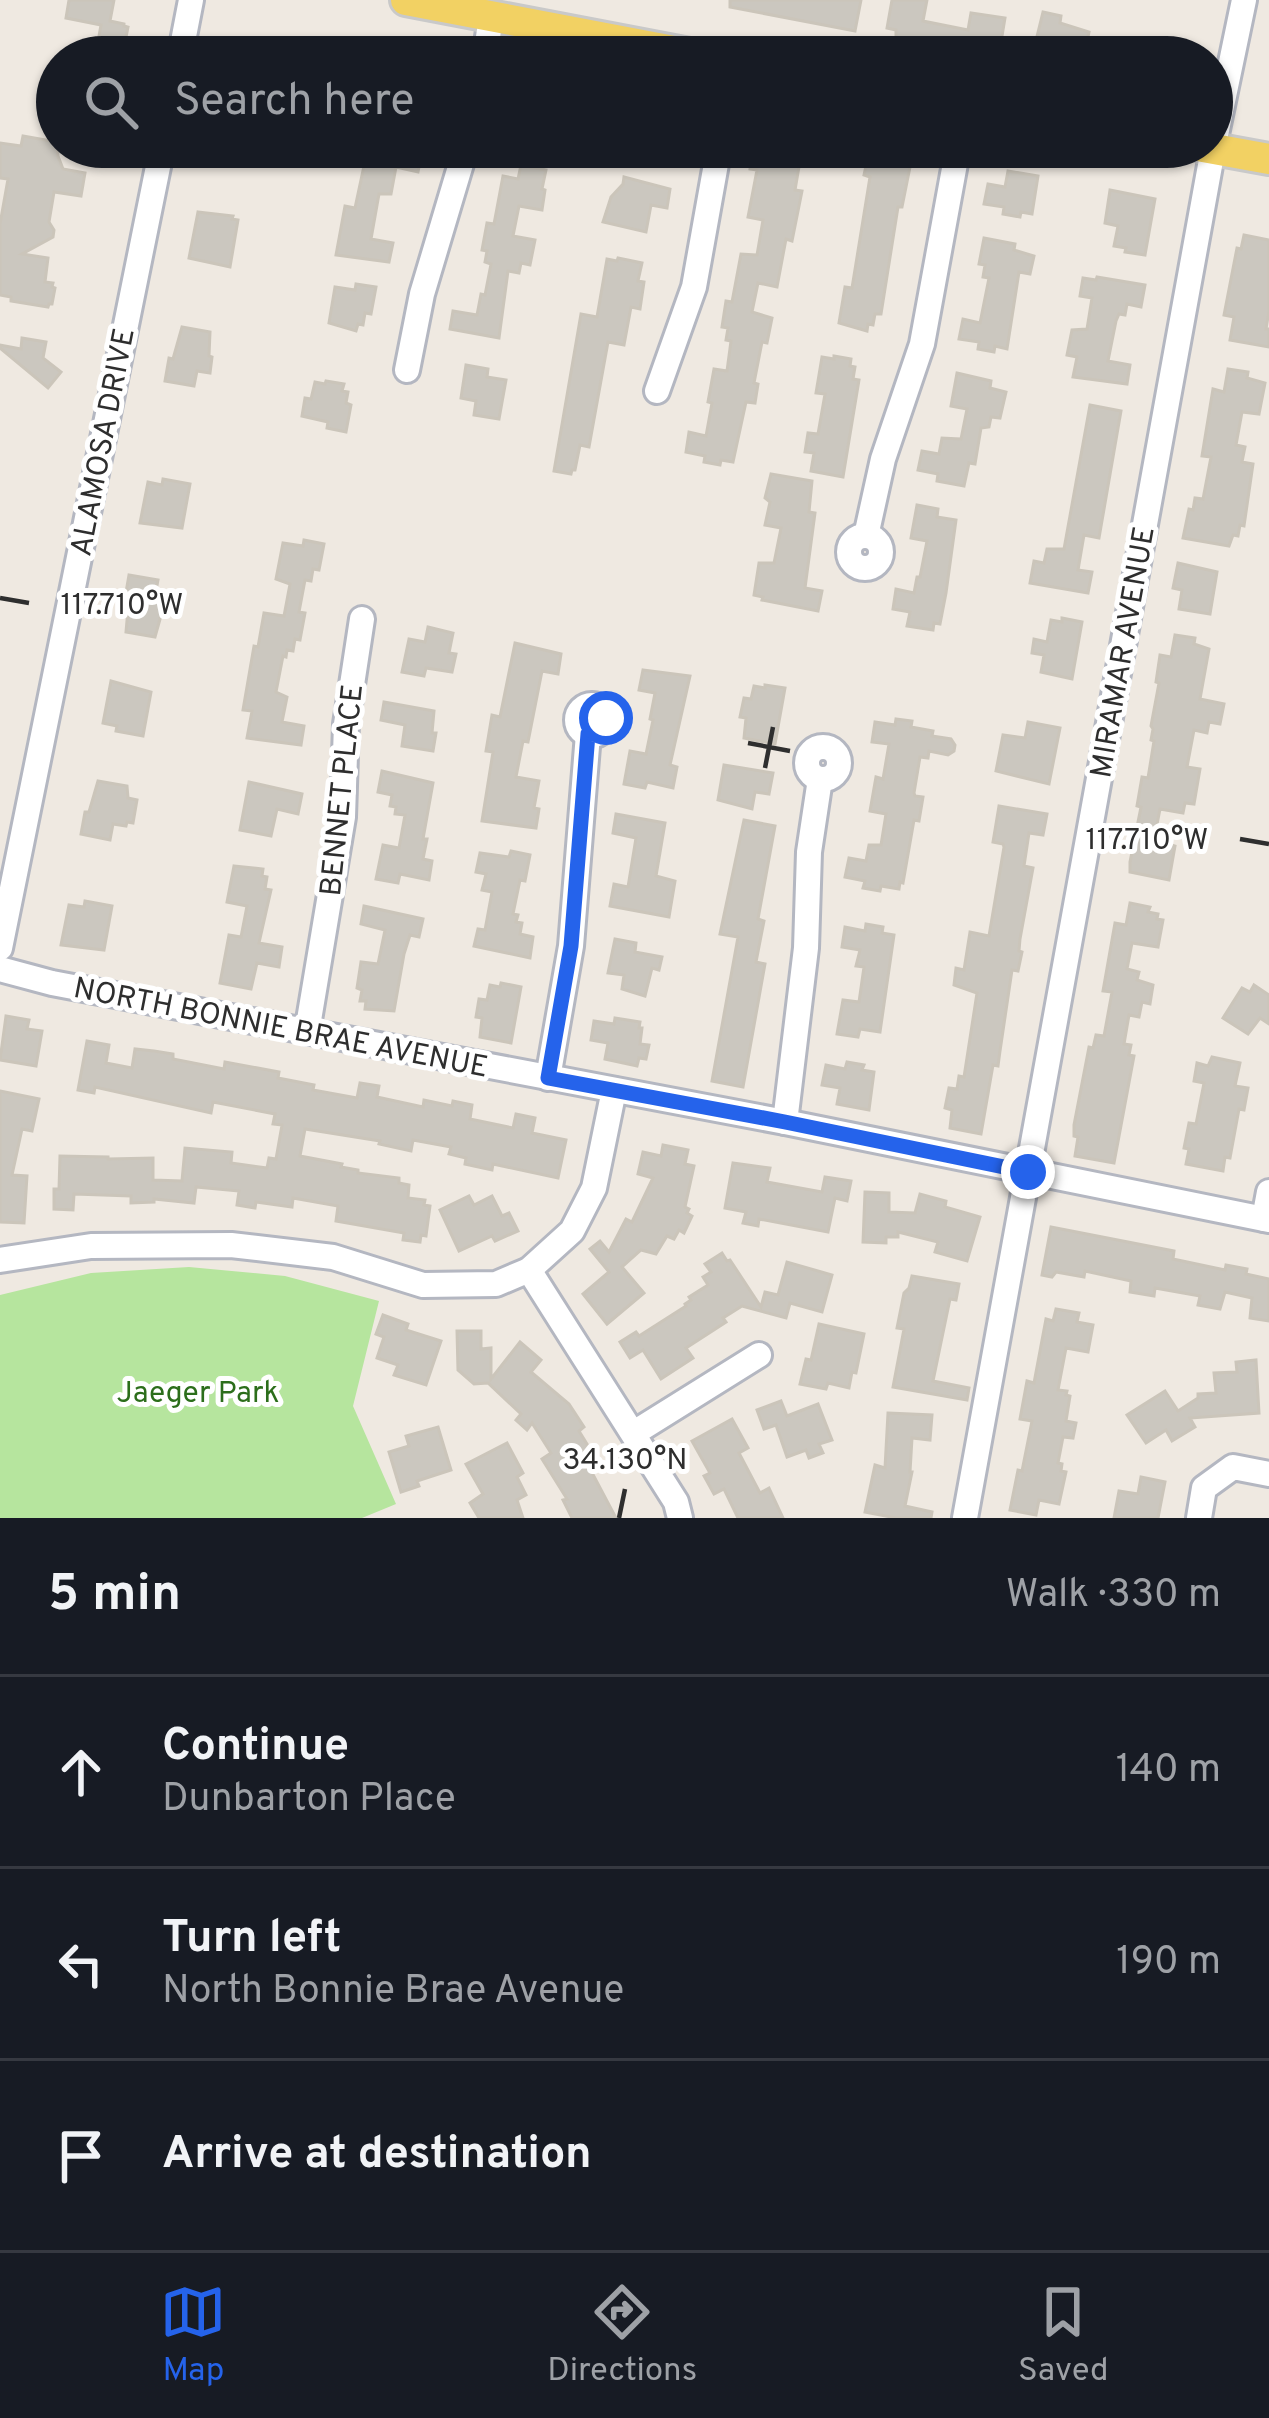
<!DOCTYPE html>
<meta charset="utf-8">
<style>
:root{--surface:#171b24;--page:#242831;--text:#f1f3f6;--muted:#9ea1a6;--line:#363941;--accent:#2563eb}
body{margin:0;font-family:Overpass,sans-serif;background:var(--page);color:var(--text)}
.stop{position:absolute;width:36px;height:36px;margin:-27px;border:9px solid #2563eb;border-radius:50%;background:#fff}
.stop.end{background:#2563eb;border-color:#fff;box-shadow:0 3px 12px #0008}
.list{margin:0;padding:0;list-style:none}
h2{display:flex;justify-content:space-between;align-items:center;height:156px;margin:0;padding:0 48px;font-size:51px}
h2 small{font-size:39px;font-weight:400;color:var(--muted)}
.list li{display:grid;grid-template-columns:78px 1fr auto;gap:36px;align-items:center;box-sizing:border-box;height:192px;padding:0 48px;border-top:3px solid var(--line)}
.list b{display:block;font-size:45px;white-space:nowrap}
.list p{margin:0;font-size:39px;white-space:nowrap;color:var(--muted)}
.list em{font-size:39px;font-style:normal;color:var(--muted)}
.icon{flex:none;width:66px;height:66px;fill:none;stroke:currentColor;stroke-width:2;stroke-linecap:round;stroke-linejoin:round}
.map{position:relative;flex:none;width:1269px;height:1518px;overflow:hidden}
.search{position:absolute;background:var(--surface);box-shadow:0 3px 9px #0004;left:36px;right:36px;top:36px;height:132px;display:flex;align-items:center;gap:30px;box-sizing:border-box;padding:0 42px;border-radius:66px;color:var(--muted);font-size:45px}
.sheet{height:732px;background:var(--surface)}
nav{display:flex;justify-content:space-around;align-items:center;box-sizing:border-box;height:168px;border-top:3px solid var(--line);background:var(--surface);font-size:33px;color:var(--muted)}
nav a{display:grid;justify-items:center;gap:6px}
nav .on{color:var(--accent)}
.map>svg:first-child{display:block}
</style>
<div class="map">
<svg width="1269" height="1518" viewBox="0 0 1269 1518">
<rect width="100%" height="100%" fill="#efe9e1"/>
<path fill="#b6e59e" d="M189,1267L285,1276L379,1301L353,1406L396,1504L362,1518H0V1295L91,1273Z"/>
<g fill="#cbc7bf" stroke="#cbc5ba" stroke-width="3">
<path d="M69,0H114L110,21L124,24V26L128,27L123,52L97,47L101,25L66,18Z"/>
<path d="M730,0H861L855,31L730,7Z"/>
<path d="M892,0H927L923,21L968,30L971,13L1005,18L1000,48L989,46L988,55L896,38V30L887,28Z"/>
<path d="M1043,12L1061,16L1060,23L1089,32L1084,57H1032Z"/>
<path d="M23,136L57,142L58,156L63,169L85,173L81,196L54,192L49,222L54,230L53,237L22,254L48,258L45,282L53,283L52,287L55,288L52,304H49L48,307L11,301V297L0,295V224L8,179L0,178V143L21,146Z"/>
<path d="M368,147H393L422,152L418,172L396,167L391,194H379L371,239L393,243L389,262L336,255L345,206L355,208Z"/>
<path d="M766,147H830L827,166L800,161L795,190L802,191L792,241L786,239L777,287L758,283L752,312L772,318L767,343L762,342L754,383L758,384L755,403L746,402L733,462L721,460L720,465L704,462L705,456L686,452L689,432L706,436L712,403L708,402L714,369L727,371L731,341L726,340L728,328L722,327L726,301L732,302L741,254L757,255L763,220L748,217L757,170L750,169L753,149L765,151Z"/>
<path d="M881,147L913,152L902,207H898L881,314H875L873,325L868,324L867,331L839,323L845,287L852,288L870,177L864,175L867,161L878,162Z"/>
<path d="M521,165L546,170L542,189L545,190L542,210L519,206L513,236L535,240L530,265L521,263L519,273L508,271L499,338L450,329L453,311L477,315L481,294L485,295L491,264L485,262L487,251L482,250L487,223L494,224L503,176L518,179Z"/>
<path d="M1008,171L1038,176L1032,214L1021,212L1020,217L1003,214L1004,207L984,204L988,184L1005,187Z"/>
<path d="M624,177L670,189L667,208L651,205L646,232L603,222L611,197L623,184Z"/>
<path d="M1110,190L1155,199L1145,255L1125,252L1126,248L1114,246L1118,226L1105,223Z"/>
<path d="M198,212L233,216L232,219L238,220L230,267L189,258Z"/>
<path d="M1244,235L1269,240V311L1266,329H1269V347L1230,340L1234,317L1224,315L1237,248L1241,249Z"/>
<path d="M984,238L1015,244L1014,250L1034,256L1030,274L1019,272L1007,349L995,346L994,352L978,349L979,342L959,339L963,319L980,323L989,278L983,277L985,265L979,264Z"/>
<path d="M618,258L642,263L638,281L644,282L640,309L631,307L624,345L608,342L589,447L580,445L575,470H572L571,474L554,471L581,314L597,317L607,259L617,261Z"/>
<path d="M1097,277L1145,285L1141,307L1127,304L1125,315L1119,314L1116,321L1108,361L1130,365L1127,384L1073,377L1077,357L1067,355L1072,330L1087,329L1092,298L1080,296L1083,278L1096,280Z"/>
<path d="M356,284L376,287L371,314L365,313L363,325L358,324L356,331L329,323L335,287L355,290Z"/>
<path d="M182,327L210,332L209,356L212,357L210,373L197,371L194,386L165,381L169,358L173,359Z"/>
<path d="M22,338L46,342L43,358L61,372L48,388L0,348V345L21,349Z"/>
<path d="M834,356L851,359L850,366L855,367L853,379L859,380L843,477L811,471L814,453L805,452L808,433L818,434L825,394L816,393L822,357L834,359Z"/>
<path d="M466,365L488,369L487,377L506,380L499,419L474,415L476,401L461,398Z"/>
<path d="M1228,369L1248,372L1247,378L1265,383L1259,414L1242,412L1236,445L1245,447L1242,462L1253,464L1244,526L1240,525L1238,536L1233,535L1229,546L1183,538L1189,509L1193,510L1195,498L1203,499L1211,457L1202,456L1213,389L1224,392Z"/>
<path d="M957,373L991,381L990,388L1006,392L1000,418L991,417L989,427L981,428L975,464L969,463L964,486L937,481L938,474L918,470L922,451L939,454L942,438L961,439L967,409L951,406Z"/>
<path d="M326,381L344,384L342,391L348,392L346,403L351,405L346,432L327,428L328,422L302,416L305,398L311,399L315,382L325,384Z"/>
<path d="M1090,405L1121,411L1099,538L1084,535L1078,570L1092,572L1088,593L1030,583L1034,561L1044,563L1047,549H1064Z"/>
<path d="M771,474L812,481L809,512L815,513L805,588L822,591L818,611L762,600L763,597L754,595L759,563H774L781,528L765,525L770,502L765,498Z"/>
<path d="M163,479L190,484L182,528L140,523L148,482L162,485Z"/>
<path d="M917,505L938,509L937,517L956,520L946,593L940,624L934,623L933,630L907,626L910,612L893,609L896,589L914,593L917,577H920L927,541L911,538Z"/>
<path d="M304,540L324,544L319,570L313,569L311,581L305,580L299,612L305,613L300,640L295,639L293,651L287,650L286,657L283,656L276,692L287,697L282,722L304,726L301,745L247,738L252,711L243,710L254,646L258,647L264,613L284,616L290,584L276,579L283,543L303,546Z"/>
<path d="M1178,563L1217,572L1210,614L1179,609L1182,590L1173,588Z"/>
<path d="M129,575L158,580L155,596L168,598L165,613L162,612L155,637L126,632L129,598H125Z"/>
<path d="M1062,618L1082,622L1072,679L1041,672L1044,655L1032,653L1034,639L1047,642L1051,620L1062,622Z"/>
<path d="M428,627L453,633L449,653L456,654L452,672L426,668L424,676L402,672L409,639L425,642Z"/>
<path d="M1175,635L1195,638L1194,644L1209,649L1200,699L1224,704L1220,724L1209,722L1207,733L1194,730L1187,767L1200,769L1194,804L1185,803L1183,813L1160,809L1154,840L1175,846L1169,880L1130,872V862L1141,807L1137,806L1142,777L1148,778L1154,741L1151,740L1153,729L1151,726L1159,683L1156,682L1160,655L1171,657Z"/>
<path d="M515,643L561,654L558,674L542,671L528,742L523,741L516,777L539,781L534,808L539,809L536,828L482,821L493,752L486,751L492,715L500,717Z"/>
<path d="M643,670L690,676L670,765L677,767L673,788L647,782L645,788L624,784L630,751L646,754L653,720L650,719L655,693L639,690Z"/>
<path d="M111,681L151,692L143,736L116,731L117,726L103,723Z"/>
<path d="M765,685L785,688L775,744L744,738L746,718L740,717L744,698L751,699L754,686L765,688Z"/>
<path d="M384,702L434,711L432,733H436L433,751L402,746L405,725L381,720Z"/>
<path d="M896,719L912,721L911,727L933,731L932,736L951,739L955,745L954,751L948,755L929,751L928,758L920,757L914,793L915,796L923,797L919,821L914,820L903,883L900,882L899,889L881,886L880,891L863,888L865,881L845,877L849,858L866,861L869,845H881L886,814L870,811L876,777L883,779L889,744L872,742L875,722L895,725Z"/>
<path d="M1028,722L1060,728L1049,784L996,771L1003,735L1025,738Z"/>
<path d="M724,765L773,773L769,794L755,792L752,809L718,800Z"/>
<path d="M382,771L433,783L423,839H427L423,859L432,861L429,880L400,874L398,883L376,879L383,845L399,848L405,815L395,814L396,807L390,806L392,795L378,792Z"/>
<path d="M98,781L127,786L128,798L137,800L133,823L127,822L126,826L113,824L110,840L81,834L85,812H89Z"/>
<path d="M249,782L302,794L298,814L277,809L271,836L240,830Z"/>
<path d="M999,806L1047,814L1043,835L1029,833L1024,866L1033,868L1020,939L1019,951L1022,952L1018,971L1012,970L1000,1051L998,1066L993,1065L981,1134L950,1128L952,1110L945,1108L949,1088L957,1089L959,1076L964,1077L977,993L954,985L956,968L964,970L970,932L989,936L1004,847L1003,844L993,842Z"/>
<path d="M616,814L665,823L656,876L675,881L669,917L610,906L614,884L628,887L636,838L613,833Z"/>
<path d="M744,820L775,826L758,919L764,921L756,962L765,964L743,1087L712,1081L738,937L720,934Z"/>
<path d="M511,851L530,855L525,881L520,880L513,914L518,915L516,922L522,923L520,934L533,937L530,958L474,946L478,929L485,930L492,892L482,890L486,874L476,872L480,853L509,857Z"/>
<path d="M234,866L263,869L262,876L267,877L265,889L271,890L259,943L282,947L279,967L257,963L251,989L220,983L229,935L241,937L247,906L227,902Z"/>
<path d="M85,901L112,906L104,950L61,945L69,905L84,907Z"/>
<path d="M1130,903L1150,907L1148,912L1158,914L1157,919L1163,920L1158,947L1132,943L1127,969L1139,972L1137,980L1153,985L1150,1004L1142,1002L1139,1017L1129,1015L1124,1044L1131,1045L1129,1055L1134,1056L1114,1163L1075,1156L1078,1137L1074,1136V1125L1089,1047L1093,1048L1096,1035L1104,1036L1112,992L1103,991L1115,923L1126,925Z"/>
<path d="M364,906L423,919L419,937L410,935L404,954L394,1011L365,1009L366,1001H360L362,990L357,988L361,962L378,964L385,930L361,924Z"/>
<path d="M866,924L883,927L882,933L894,935L880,1032L860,1029L858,1037L837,1034L843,1000L859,1002L864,967L856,966L860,950L842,947L845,927L865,931Z"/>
<path d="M615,939L636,943L635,952L662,957L659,970L652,968L645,996L622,989L624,975L608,973Z"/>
<path d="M501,983L521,987L511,1043L480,1037L482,1018L476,1017L479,999L487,1000L490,985L500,987Z"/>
<path d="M1254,985L1269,995V1024L1260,1018L1248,1034L1223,1018L1242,988L1250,992Z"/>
<path d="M6,1016L29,1020L27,1029L42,1031L36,1066L0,1060Z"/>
<path d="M615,1018L640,1022L639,1028H642L640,1044L649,1045L646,1059L639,1058L637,1066L605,1059L608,1043L591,1040L594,1021L614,1024Z"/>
<path d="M87,1041L109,1045L106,1063L132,1068L135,1049L154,1051L173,1054V1059L224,1069L225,1062L279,1072L278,1078L314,1085L313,1090L357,1098L360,1083L379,1086L377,1097L423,1107L424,1100L452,1106L453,1101L472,1105L470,1119L513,1128L516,1114L535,1118L532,1133L566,1140L558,1178L493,1164L492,1170L465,1164L466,1158L449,1154L451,1147L413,1140L411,1151L379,1144L380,1141L305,1129L300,1156L342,1164L341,1167L358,1170V1173L399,1178V1183L409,1185L408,1198L425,1200L424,1205L430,1206L426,1236L421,1235L420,1242L403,1240L404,1233L336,1221L338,1206L293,1198L292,1207L256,1202L255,1208L237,1205L239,1191L196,1187L194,1203L154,1199V1202L131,1203V1196L74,1194L73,1210L54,1209V1189H59L60,1156L108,1157V1159L153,1158V1180L182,1181L185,1148L232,1152L231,1163L267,1168L269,1158L276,1159L282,1125L273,1124L275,1114L213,1102L211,1113L95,1087L94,1093L78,1090Z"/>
<path d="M1212,1057L1240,1063L1235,1086L1248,1088L1244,1110L1239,1109L1230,1158L1225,1157L1223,1171L1186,1164L1189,1149L1184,1148L1189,1123L1196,1124L1204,1083L1194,1081L1197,1063L1208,1066Z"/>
<path d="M847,1062L864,1065L862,1070L874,1072L869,1110L837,1104L840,1088L822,1085L826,1065L845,1069Z"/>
<path d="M0,1091L39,1099L32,1131L22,1129L12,1175L27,1176L24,1223L0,1222Z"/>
<path d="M663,1145L688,1150L685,1164L694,1166L685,1207L689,1209L687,1213L692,1216L684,1233L679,1230L674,1239L667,1236L656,1254L641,1250L622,1267L644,1293L607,1324L583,1294L609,1272L590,1249L600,1241L609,1252L626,1219L632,1222L653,1178L638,1174L643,1152L661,1156Z"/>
<path d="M733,1163L770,1168L767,1182L822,1192L825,1177L851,1181L847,1201L835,1198L828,1232L759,1219L758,1226L743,1223L746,1212L725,1208Z"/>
<path d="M865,1192L889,1193V1212L915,1213L920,1194L946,1201L945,1207L980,1217L967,1261L935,1252L938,1242L898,1232V1237H886V1243L863,1242Z"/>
<path d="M469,1196L474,1205L492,1196L502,1216L509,1213L518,1231L495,1241L492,1236L459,1251L440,1210Z"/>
<path d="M1051,1227L1174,1251L1173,1259L1225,1270L1226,1265L1247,1269L1246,1274L1269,1279V1321L1250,1318L1252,1298L1225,1292L1220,1309L1198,1305L1200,1296L1155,1288L1154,1296L1130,1292L1131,1281L1085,1271L1084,1277L1056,1272L1052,1277L1042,1275Z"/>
<path d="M722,1253L727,1261L730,1260L761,1307L765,1292L778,1295L787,1262L832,1275L822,1312L790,1303L786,1318L742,1306L723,1318L726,1322L686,1348L693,1358L661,1379L643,1350L630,1358L620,1342L636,1332L639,1336L686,1306L685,1304L691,1300L689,1297L708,1285L703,1277L711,1272L705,1264Z"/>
<path d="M912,1276L959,1284L956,1300L950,1299L933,1381L969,1388L967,1400L893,1387L904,1329L897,1328L904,1293L909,1288Z"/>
<path d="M1056,1309L1079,1313L1077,1322L1093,1325L1088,1352L1066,1348L1058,1390L1067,1391L1066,1395L1070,1396L1066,1421L1076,1423L1073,1438L1063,1437L1058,1463L1062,1464L1061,1471L1066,1472L1059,1504L1039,1500L1036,1515L1010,1510L1018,1470L1022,1471L1032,1421L1020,1419L1027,1381L1034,1383L1046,1319L1053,1321Z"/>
<path d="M383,1315L408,1324L406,1330L441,1341L426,1385L394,1375L398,1365L377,1358L384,1337L376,1334Z"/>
<path d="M819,1324L864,1334L856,1373L852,1372L849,1388L828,1383L826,1389L800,1384L806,1359L811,1360Z"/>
<path d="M457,1331H481V1349L491,1348V1379L520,1342L541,1360L531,1372L569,1404L584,1427L579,1431L598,1462L589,1467L616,1518H572L563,1500L567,1499L542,1459L551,1453L532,1423L527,1430L516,1420L521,1414L488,1383L474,1384L458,1370Z"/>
<path d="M1256,1360L1259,1413L1190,1418L1195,1427L1172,1441L1166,1430L1146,1443L1127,1415L1165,1391L1178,1411L1198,1398V1394L1216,1393L1214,1373L1237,1372L1236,1362Z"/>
<path d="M781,1401L787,1416L818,1404L832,1440L819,1444L823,1453L809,1458L806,1450L787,1457L776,1425L764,1429L757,1410Z"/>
<path d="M888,1413L932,1415L930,1440L912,1438L910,1472H912L905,1506L932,1512L931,1518H896L865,1512L875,1465L885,1468Z"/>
<path d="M732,1419L748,1448L739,1453L760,1493L769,1488L783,1518H738L724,1489L714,1494L704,1476L710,1473L692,1441Z"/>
<path d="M438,1427L451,1470L417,1481L419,1486L401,1492L389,1452L409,1446L406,1436Z"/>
<path d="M507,1443L523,1473L517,1477L526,1495L517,1500L523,1518H479L470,1503L483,1494L466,1464Z"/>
<path d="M1141,1477L1165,1482L1158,1518H1114L1119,1491L1138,1494Z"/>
</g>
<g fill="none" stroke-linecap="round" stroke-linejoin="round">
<g stroke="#b4b7c1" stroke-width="30">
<g id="minor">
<path d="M180,57L191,0"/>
<path d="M485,57L491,17"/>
<path d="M407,370L422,294L466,147"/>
<path d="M657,391L694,287L719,147"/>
<path d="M866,536L883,459L922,344L958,147"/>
<circle cx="865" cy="552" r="16"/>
<circle cx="592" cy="720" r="15"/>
<circle cx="823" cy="763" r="16"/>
<path d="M0,948L162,147"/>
<path d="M0,969L52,983L785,1122L1269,1220"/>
<path d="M307,1032L343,817L346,724L362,619"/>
<path d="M548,1078L571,946L588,734"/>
<path d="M785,1122L806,948L809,852L820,779"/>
<path d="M1264,1219L1269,1192"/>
<path d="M0,1260L91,1246L231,1245L333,1257L423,1285L496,1284L529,1270L572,1231L594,1188L614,1090"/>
<path d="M529,1270L676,1502L680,1518"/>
<path d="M634,1433L759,1355"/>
<path d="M965,1518L1213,149L1244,0"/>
<path d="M1199,1518L1204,1488L1233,1467L1269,1474"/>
</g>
</g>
<g stroke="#c9c9c9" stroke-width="36">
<g id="major">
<path d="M406,0L705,57"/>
<path d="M1203,147L1269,159"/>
</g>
</g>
<use href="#minor" stroke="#fff" stroke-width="24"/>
<use href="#major" stroke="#f2d163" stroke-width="30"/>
</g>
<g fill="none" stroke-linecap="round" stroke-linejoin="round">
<path stroke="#2563eb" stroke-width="15" d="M606,718C605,730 599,735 588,734L571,946L548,1078L785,1122L1028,1172"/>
</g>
<path fill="none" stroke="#2e2e2e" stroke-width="4.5" d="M0,598L29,603M748,743L790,751M765,768L773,727M1240,839L1269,844M619,1518L625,1489"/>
<g text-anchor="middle" stroke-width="10" stroke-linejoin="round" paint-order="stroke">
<g font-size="30" fill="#2e2e2e" stroke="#fff">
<text transform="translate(102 442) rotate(-79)" y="10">ALAMOSA DRIVE</text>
<text transform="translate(1122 652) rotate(-80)" y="10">MIRAMAR AVENUE</text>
<text transform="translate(341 790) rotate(-84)" y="10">BENNET PLACE</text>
<text transform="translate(281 1027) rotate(11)" y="10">NORTH BONNIE BRAE AVENUE</text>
</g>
<g font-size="30" fill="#2c6e1b" stroke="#fff">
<text x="198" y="1402">Jaeger Park</text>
</g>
</g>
<g font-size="30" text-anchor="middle" fill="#2e2e2e" stroke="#fff" stroke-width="10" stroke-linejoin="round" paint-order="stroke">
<text x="122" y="614">117.710°W</text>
<text x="1147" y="849">117.710°W</text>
<text x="625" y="1469">34.130°N</text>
</g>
</svg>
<div class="stop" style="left:606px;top:718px"></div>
<div class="stop end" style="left:1028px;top:1172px"></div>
<div class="search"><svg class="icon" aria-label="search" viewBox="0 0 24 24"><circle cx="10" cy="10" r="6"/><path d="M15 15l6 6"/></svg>Search here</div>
</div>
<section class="sheet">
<h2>5 min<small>Walk · 330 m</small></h2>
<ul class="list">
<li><svg class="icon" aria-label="ahead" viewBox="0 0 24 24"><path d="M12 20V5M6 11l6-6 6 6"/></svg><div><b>Continue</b><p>Dunbarton Place</p></div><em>140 m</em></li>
<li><svg class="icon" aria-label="left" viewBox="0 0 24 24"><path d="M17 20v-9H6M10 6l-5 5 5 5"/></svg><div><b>Turn left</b><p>North Bonnie Brae Avenue</p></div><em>190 m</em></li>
<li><svg class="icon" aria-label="arrive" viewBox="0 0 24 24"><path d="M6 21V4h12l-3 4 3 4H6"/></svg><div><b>Arrive at destination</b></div></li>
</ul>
</section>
<nav>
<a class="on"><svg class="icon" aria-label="map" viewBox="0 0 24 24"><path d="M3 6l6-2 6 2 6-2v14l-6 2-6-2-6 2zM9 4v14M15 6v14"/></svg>Map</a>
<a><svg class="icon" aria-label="directions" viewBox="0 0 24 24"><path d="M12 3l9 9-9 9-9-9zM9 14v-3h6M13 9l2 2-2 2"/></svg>Directions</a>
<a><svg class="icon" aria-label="saved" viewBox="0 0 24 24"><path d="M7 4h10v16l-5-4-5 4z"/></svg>Saved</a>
</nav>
